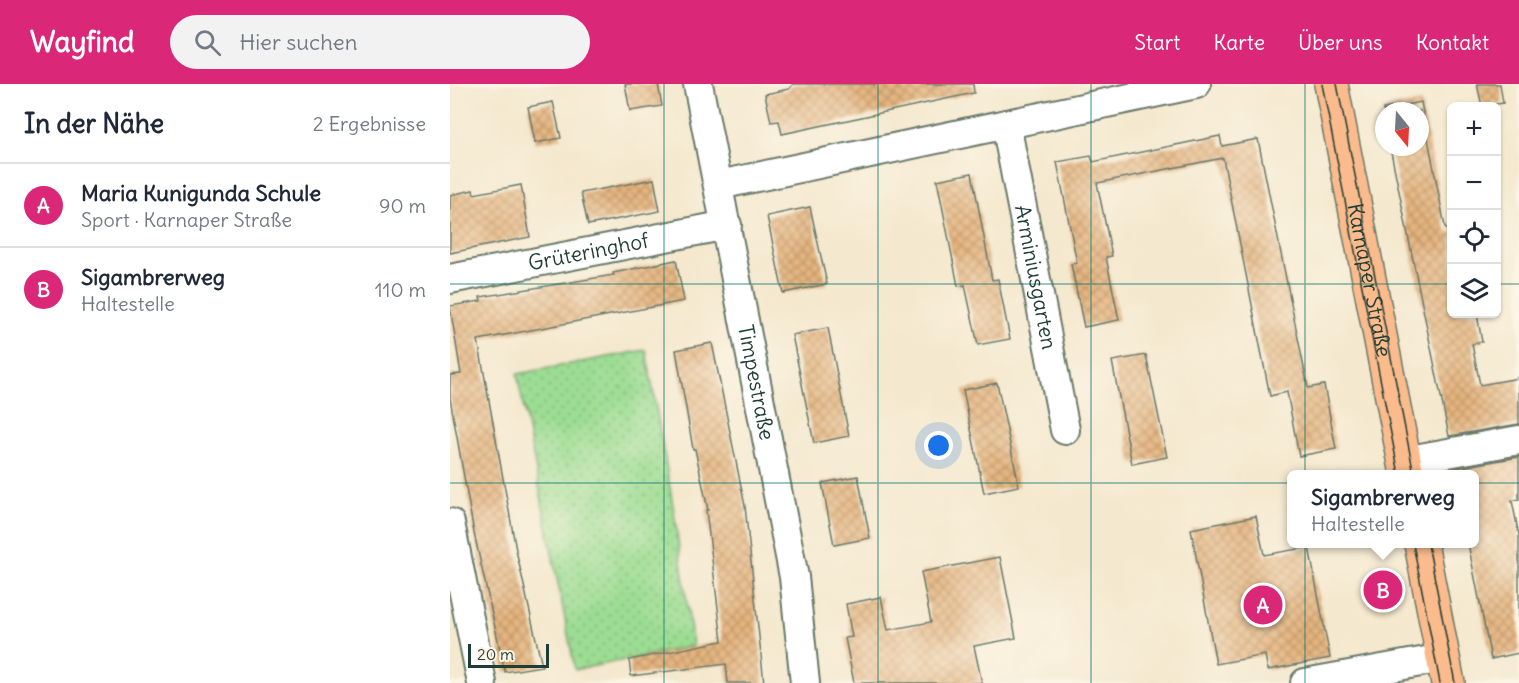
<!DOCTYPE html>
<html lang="de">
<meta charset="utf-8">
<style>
:root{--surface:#fff;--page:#f2f2f3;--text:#1f2937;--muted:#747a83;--line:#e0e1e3;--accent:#db2777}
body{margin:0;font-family:Delius,sans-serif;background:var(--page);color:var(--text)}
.controls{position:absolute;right:18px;top:18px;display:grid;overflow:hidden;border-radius:9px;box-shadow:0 2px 4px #0004}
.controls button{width:54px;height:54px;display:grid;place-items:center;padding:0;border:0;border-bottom:2px solid var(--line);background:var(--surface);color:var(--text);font:30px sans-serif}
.compass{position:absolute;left:925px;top:18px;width:54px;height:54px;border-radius:50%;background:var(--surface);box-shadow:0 2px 4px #0004;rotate:162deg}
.scale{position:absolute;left:18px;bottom:15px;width:81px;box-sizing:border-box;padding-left:6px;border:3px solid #1f3d34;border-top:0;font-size:16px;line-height:21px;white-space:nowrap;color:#1f3d34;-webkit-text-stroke:4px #fcf5e5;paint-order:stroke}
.you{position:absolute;left:489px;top:362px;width:21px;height:21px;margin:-15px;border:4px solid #fff;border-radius:50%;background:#1a73e8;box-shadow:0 0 0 9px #1a73e833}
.badge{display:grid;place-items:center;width:39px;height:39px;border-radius:50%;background:var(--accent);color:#fff;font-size:20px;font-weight:700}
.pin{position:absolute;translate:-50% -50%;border:3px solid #fff;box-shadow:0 2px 6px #0006}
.popup{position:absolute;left:837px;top:386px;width:192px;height:78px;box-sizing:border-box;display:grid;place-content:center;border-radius:9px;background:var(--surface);filter:drop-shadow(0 2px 4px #0005);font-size:20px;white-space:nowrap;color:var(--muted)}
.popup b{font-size:22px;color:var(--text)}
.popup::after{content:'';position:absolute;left:50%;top:100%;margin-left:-12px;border:12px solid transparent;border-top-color:var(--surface)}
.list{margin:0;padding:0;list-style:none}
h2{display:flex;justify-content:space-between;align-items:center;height:78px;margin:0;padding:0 24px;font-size:26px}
h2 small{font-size:20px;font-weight:400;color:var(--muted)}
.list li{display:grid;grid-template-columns:39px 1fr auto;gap:18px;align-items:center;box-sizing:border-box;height:84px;padding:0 24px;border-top:2px solid var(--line)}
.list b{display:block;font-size:22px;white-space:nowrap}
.list p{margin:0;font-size:20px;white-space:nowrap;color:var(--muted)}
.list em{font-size:20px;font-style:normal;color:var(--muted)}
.icon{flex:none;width:33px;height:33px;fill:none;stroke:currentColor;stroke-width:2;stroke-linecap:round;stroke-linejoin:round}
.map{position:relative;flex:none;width:1069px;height:599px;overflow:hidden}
header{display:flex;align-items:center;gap:36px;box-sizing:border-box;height:84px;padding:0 30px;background:var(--accent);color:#fff}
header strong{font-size:28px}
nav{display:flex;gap:33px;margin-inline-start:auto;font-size:21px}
.search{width:420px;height:54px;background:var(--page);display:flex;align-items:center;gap:15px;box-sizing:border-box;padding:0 21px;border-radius:33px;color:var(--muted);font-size:22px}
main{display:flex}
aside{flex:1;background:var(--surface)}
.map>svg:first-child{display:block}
</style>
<header>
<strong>Wayfind</strong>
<div class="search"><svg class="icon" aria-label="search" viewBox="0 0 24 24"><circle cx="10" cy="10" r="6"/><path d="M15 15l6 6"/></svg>Hier suchen</div>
<nav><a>Start</a><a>Karte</a><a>Über uns</a><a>Kontakt</a></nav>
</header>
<main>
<aside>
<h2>In der Nähe<small>2 Ergebnisse</small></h2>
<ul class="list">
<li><span class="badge">A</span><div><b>Maria Kunigunda Schule</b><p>Sport · Karnaper Straße</p></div><em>90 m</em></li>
<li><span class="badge">B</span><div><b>Sigambrerweg</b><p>Haltestelle</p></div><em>110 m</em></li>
</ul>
</aside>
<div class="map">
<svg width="1069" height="599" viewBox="0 0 1069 599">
<defs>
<pattern id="garden-dots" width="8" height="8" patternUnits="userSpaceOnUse" patternTransform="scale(1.5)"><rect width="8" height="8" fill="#9cdd93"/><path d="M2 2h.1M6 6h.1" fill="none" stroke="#7fb479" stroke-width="1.8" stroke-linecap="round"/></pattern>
<pattern id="building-cross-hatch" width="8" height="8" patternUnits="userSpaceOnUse" patternTransform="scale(1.5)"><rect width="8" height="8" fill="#e6b57f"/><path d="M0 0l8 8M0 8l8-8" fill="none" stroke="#ba9469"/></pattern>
</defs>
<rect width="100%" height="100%" fill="#fcf5e5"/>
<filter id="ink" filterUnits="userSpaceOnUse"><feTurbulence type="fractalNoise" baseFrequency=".0167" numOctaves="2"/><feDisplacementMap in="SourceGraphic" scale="12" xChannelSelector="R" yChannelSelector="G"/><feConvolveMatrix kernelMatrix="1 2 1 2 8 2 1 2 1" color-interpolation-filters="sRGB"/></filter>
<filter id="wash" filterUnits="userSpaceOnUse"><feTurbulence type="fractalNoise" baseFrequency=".008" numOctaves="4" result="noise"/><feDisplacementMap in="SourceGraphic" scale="24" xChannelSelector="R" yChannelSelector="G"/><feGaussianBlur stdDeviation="1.35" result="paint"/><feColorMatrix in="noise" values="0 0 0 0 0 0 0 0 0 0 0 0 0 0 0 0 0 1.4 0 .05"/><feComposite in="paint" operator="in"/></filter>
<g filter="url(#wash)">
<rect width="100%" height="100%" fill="#f4e8ce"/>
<path fill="url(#garden-dots)" stroke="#5e8d64" stroke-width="1.5" d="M196,266L223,421L243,562L125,586L67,290Z"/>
<g id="blocks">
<g fill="url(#building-cross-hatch)">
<path d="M175,0H208L212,22L180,27Z"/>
<path d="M343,0H523L524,9L332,50L329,37L321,38L315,10L339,5Z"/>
<path d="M1027,0H1050L1053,19L1032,22Z"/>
<path d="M103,18L111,54L85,59L78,23Z"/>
<path d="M971,18L995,143L999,149H1002V230H1027L1032,258L1022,260L1030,301L1069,294V340L999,352L940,63H970V27H934V32L933,25Z"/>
<path d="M770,52L772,62L808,55L858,304L874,301L886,365L849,372L837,308L820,312L773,74L647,99L662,172L656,173L669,236L634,243L621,180L627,179L607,78L641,72L643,78Z"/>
<path d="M522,89L542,196L548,195L560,255L528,261L515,201L508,202L487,96Z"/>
<path d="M204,95L210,127L138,141L131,109Z"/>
<path d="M71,101L80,153L0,169V111L23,106L24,110Z"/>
<path d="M360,123L377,200L333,209L317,132Z"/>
<path d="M226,176L234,217L28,256L66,466L92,582L55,588L24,449L0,314V291L11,290L0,222L31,217L30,213L164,191L163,189Z"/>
<path d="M378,244L399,352L364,359L342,251Z"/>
<path d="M262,259L295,422L314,599H278L276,580L181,592L179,576L272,557L256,426H258L245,365H243L226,266Z"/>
<path d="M696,271L717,373L682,380L662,277Z"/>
<path d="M547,299L569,402L534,409L513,306Z"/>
<path d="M1069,373V415L1062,417L1069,451V569L1041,575L1018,459H1024V390H1007L1006,384Z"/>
<path d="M408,392L420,454L384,461L372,399Z"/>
<path d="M806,432L814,471L859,463L880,574L818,586L815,571L766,580L741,445Z"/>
<path d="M550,473L566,554L524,562L532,599H404L395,554L402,553L396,520L431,513L438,546L481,538L471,488Z"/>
</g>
</g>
</g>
<g filter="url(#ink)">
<use href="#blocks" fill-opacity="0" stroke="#6a796a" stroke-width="1.5"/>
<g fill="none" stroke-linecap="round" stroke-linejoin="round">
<g stroke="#6a796a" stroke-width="32">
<g id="minor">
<path id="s1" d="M248,0L344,493L355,599"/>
<path id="s2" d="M556,40L615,346"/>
<path d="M269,101L746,0"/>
<path id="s3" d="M0,195L277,141"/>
<path d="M954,377L1069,356"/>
<path d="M0,439L32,599"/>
<path d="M855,599L993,574"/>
</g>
</g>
<g stroke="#6a796a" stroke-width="36">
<g id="major">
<path id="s4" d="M881,0L957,390"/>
<path d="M971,460L998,599"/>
</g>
</g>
<use href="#minor" stroke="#fff" stroke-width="28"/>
<use href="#major" stroke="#fbbb8d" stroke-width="33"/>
<g stroke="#1f3d34" stroke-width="1.5">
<path d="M872,0L949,390"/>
<path d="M887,0L964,390"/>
<path d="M963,460L990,599"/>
<path d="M978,460L1005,599"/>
</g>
</g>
</g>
<path fill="none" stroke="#0f766e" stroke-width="1.5" stroke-opacity="0.55" d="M214,0V599M428,0V599M641,0V599M855,0V599M0,200H1002M1046,200H1069M0,399H1069"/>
<g text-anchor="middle" stroke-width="6" stroke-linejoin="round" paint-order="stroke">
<g font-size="21" fill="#1f3d34" stroke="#fcf5e5">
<text dy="7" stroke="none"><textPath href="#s3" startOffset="141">Grüteringhof</textPath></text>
<text dy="7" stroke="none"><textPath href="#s2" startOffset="156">Arminiusgarten</textPath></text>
<text dy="7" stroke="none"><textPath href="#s4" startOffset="200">Karnaper Straße</textPath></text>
<text dy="7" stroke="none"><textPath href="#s1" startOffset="304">Timpestraße</textPath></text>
</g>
</g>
</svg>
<div class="controls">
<button>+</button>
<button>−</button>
<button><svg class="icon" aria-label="locate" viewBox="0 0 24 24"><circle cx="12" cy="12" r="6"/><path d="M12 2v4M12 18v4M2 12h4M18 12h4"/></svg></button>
<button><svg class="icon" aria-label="layers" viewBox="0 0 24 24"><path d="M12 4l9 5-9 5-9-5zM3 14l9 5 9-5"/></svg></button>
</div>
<svg class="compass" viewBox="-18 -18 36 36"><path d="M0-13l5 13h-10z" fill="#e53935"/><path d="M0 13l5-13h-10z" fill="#747a83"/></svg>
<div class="scale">20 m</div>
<div class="you"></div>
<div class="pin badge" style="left:813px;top:521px">A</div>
<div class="pin badge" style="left:933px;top:506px">B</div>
<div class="popup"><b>Sigambrerweg</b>Haltestelle</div>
</div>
</main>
